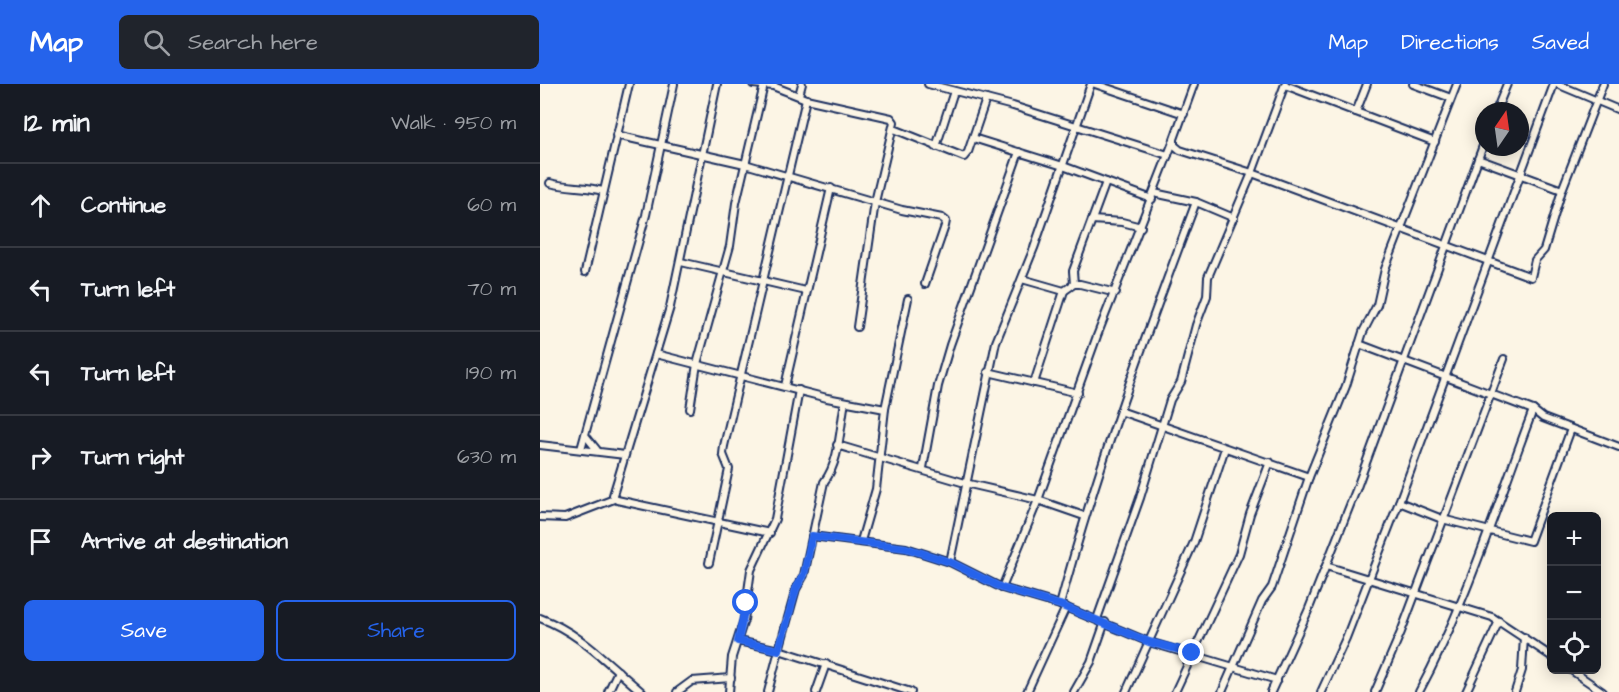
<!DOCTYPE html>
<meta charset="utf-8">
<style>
:root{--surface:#171b24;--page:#20242c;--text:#f1f3f6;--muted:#9ea1a6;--line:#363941;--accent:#2563eb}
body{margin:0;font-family:"Architects Daughter",sans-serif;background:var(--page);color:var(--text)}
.controls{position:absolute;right:18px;bottom:18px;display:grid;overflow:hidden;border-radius:9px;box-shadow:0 3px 15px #0003}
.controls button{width:54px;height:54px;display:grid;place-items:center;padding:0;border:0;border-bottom:2px solid var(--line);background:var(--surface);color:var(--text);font:30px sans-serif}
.compass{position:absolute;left:935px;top:18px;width:54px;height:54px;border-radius:50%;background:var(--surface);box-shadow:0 3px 15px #0003;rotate:13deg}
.stop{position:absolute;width:18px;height:18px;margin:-14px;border:4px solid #2563eb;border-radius:50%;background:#fff}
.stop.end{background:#2563eb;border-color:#fff;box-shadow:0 2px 6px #0008}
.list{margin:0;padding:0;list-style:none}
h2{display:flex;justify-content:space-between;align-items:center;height:78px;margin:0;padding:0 24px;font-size:26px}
h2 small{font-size:20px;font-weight:400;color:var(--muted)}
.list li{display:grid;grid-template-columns:39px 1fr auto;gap:18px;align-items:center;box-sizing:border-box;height:84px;padding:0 24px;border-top:2px solid var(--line)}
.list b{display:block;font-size:22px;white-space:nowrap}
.list em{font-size:20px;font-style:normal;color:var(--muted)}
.actions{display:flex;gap:12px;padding:18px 24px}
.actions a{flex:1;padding:14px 0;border:2px solid var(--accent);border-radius:9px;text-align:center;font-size:21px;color:var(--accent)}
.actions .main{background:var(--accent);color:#fff}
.icon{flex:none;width:33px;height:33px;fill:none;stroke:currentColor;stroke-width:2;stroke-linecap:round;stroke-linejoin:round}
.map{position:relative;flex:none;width:1079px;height:608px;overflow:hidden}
header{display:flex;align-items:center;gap:36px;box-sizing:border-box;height:84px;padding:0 30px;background:var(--accent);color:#fff}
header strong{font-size:28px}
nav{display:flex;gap:33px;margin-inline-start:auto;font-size:21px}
.search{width:420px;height:54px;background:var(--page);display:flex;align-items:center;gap:15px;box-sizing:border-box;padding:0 21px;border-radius:9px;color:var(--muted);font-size:22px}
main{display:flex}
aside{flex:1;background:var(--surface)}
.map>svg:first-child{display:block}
</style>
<header>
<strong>Map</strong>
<div class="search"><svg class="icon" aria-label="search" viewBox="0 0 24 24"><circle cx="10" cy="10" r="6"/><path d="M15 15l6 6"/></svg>Search here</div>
<nav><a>Map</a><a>Directions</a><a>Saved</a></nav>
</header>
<main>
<aside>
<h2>12 min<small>Walk · 950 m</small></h2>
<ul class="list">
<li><svg class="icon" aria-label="ahead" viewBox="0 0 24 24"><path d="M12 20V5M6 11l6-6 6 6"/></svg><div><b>Continue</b></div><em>60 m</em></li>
<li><svg class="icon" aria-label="left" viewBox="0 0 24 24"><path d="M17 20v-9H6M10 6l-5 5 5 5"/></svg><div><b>Turn left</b></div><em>70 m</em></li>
<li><svg class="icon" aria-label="left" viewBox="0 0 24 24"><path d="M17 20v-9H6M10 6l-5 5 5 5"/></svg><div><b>Turn left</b></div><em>190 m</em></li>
<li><svg class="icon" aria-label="right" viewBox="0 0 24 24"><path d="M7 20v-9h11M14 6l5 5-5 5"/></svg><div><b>Turn right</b></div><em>630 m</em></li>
<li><svg class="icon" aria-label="arrive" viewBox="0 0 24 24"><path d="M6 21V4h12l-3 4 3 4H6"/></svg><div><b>Arrive at destination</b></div></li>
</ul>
<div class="actions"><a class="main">Save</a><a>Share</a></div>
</aside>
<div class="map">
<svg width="1079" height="608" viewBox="0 0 1079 608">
<rect width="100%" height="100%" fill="#fcf5e5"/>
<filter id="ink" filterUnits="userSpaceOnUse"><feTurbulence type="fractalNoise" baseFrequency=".0167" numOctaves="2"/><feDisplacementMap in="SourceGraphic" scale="12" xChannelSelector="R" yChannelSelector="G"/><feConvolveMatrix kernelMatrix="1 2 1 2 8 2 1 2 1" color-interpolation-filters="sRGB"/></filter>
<g filter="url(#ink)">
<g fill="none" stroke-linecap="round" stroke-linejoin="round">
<g stroke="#1b2f5e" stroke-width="10">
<g id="minor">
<path d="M177,0L130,223L73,411L77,416L230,449"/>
<path d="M213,0L233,2L266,15L351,34L354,38L335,118L317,243"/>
<path d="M388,0L473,22L628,71"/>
<path d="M555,0L644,30"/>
<path d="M654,0L634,55V61L640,66L712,89L991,193L995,176L1004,166L1022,106L1063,0"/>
<path d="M873,0L911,14"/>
<path d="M1017,0L1079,26"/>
<path d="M745,1L895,58"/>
<path d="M259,11L262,0"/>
<path d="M956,27L967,0"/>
<path d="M816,28L827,0"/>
<path d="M354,45L424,73L428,68L446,15"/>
<path d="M76,51L205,80L362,126L402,134L406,137L405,142L385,200"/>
<path d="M433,54L523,82L612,115"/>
<path d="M396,63L414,7"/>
<path d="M938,75L1022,106"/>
<path d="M10,99C28,104 45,102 63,107"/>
<path d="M614,109L656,118L694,134"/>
<path d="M552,136L582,138L601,143"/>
<path d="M141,178L266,207"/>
<path d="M45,188L89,0"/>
<path d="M482,195L524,207L534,200H540L576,209"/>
<path d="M534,200L533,187L566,98"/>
<path d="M819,260L993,326L1003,334L1079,363"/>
<path d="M116,270L287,314L345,325"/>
<path d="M448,288L538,309"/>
<path d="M494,299L524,207"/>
<path d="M245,302L291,104"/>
<path d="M305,318C300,342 300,378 284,398L264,491L256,505L239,566L371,608"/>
<path d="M150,325L157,280L190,162L196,119L224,1"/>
<path d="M580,327L769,393"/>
<path d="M45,351L57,366"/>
<path d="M0,361L85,371"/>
<path d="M297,361L425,399L498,416L544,432"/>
<path d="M41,365L106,131L134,0"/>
<path d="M383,384L398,302L410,261L479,68"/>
<path d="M859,418L902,435L990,457L1031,345"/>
<path d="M0,433L25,434L74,415"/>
<path d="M272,452L366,464L410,478L462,504L520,521L609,558L737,596"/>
<path d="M321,457L336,405L345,325L368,215"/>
<path d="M410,478L456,258L494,164L551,0"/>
<path d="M169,479L189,385L183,370L184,362L266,15"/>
<path d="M786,482L952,533L1011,572"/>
<path d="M462,504L498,416L557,252L633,58"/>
<path d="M520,521C557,384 606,250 656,118"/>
<path d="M0,534C41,549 69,581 102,608"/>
<path d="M557,535L600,414L630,316L641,298L656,241L667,212L668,193L712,89L745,0"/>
<path d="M198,557L239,566L228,608"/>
<path d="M1031,586L1063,608"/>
<path d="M68,608L78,587"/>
<path d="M137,608L152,597L191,594"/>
<path d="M189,608L192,573L204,536L211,486L235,435L259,306"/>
<path d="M276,608L286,580"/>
<path d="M487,608L526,523"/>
<path d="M534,608L551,578L565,538"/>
<path d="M586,608L654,458L685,364"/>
<path d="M635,608L699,470L710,430L730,378"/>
<path d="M682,608L722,517L732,503L769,393L806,302L823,248L837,221L845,185L917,0"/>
<path d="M731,608L768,527L816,406L944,59"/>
<path d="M781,608L806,554L859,418L1014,0"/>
<path d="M835,608L861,548L964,275"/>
<path d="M879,608C927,519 957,420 993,326"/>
<path d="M926,608L959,537"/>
<path d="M975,608L982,586L984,553"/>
</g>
</g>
<use href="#minor" stroke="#fcf5e5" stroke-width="6"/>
</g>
</g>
<g fill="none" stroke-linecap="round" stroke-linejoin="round" filter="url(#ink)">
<path stroke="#2563eb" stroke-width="8" d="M206,519L198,557L239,566L256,505L264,491L272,452L366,464L410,478L462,504L520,521L609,558L652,569"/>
</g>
</svg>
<div class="controls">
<button>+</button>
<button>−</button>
<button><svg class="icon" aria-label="locate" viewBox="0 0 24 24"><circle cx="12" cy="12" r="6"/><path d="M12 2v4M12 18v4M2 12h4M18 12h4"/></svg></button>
</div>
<svg class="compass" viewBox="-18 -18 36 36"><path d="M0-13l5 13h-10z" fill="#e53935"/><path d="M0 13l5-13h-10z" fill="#9ea1a6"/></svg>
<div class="stop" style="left:206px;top:519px"></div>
<div class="stop end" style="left:652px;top:569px"></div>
</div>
</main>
